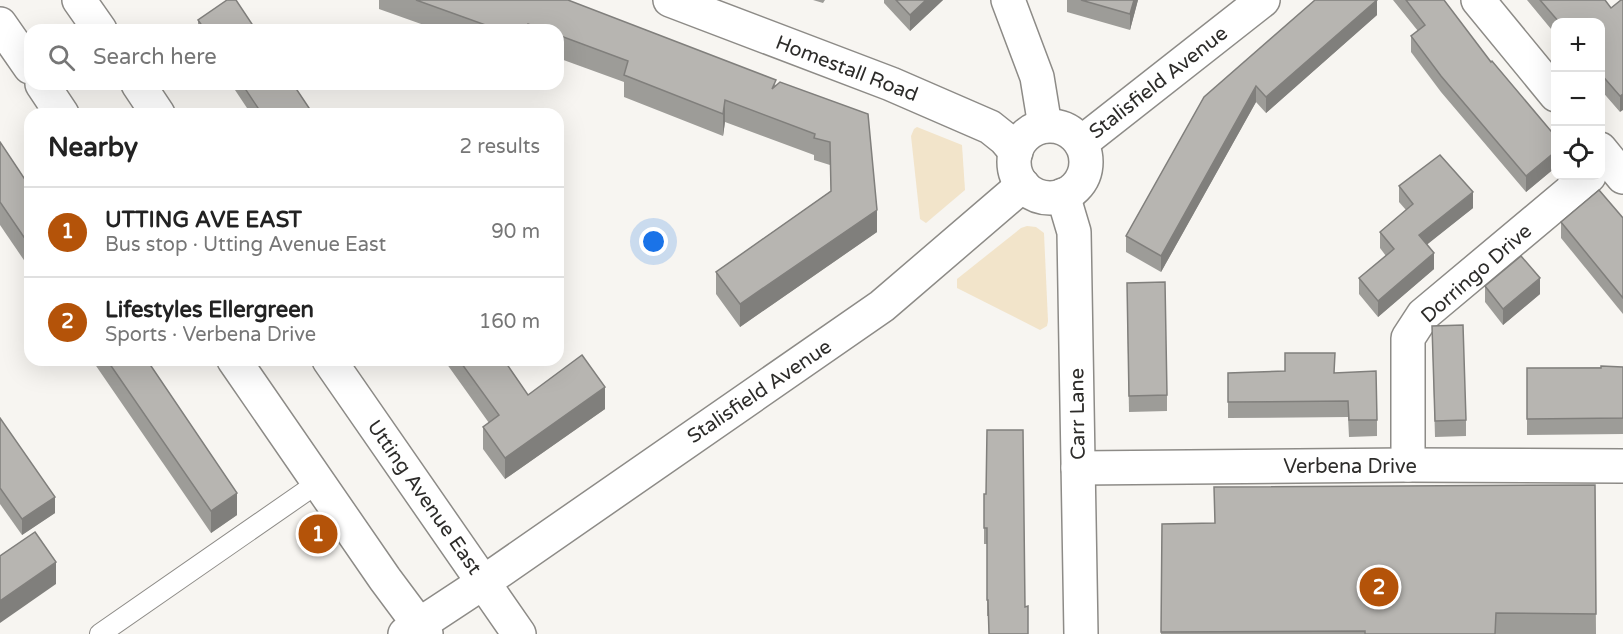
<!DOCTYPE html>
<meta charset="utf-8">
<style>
:root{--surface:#fff;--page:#f2f2f2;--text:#222;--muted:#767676;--line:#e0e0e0;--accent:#b45309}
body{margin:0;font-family:"Varela Round",sans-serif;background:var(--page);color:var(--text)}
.controls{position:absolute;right:18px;top:18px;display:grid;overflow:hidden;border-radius:12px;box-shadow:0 6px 24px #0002}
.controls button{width:54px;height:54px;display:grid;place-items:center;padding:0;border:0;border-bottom:2px solid var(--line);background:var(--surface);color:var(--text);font:30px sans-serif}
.you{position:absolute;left:654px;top:242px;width:21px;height:21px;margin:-15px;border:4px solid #fff;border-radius:50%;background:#1a73e8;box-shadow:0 0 0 9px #1a73e833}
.badge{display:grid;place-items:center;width:39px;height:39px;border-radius:50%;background:var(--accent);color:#fff;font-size:20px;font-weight:700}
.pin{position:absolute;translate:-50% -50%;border:3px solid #fff;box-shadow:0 2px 6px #0006}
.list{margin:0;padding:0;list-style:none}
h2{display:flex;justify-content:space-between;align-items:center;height:78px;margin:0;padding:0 24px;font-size:26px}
h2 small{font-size:20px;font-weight:400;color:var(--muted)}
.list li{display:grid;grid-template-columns:39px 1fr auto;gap:18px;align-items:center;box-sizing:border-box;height:90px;padding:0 24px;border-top:2px solid var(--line)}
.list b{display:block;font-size:22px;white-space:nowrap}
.list p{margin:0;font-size:20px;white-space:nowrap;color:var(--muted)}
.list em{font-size:20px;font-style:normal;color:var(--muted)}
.icon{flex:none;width:33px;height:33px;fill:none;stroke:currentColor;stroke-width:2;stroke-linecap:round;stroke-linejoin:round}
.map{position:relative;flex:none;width:1623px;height:634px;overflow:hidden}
.search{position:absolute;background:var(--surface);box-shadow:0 6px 24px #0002;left:24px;top:24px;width:540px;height:66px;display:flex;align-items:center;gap:15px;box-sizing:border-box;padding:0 21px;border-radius:18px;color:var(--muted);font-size:22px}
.panel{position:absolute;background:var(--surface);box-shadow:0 6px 24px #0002;left:24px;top:108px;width:540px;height:258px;border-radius:18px}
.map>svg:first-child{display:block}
</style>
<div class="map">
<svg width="1623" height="634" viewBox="0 0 1623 634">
<rect width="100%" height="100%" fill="#f7f5f1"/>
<g fill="#f2e4ca">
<path d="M917,127L962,145L965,190L926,223L920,219L911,136L914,129Z"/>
<path d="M1027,226L1036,227L1044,233L1048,321L1047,326L1040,330L957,288V279L1021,228Z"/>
</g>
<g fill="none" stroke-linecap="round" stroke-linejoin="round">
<g stroke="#8d8b87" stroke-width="22">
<path id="lane" d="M100,634L319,482"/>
</g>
<g stroke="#8d8b87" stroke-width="36">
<g id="street">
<path d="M670,0L891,84L990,127L1005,139L1016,152"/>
<path d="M1008,0L1037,77L1045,126"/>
<path d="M1478,0L1556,95"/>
<circle cx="1050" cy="162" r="36"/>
<path d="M1081,143L1263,0"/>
<path d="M1600,149L1623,177"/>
<path d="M1063,195L1074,232L1081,634"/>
<path d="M1408,465V338L1423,315L1589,176"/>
<path d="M1078,468L1408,465L1623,466"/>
<path d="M405,634L484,582L882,306L1023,185"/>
</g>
</g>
<g stroke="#8d8b87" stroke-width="36">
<g id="secondary">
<path d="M79,0L100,30"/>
<path d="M0,24L30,67"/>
<path d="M42,84L62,114"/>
<path d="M138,84L158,114"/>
<path d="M234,360L385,579L426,634"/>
<path d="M329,360L519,634"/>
</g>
</g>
<use href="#lane" stroke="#fff" stroke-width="20"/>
<use href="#street" stroke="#fff" stroke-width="33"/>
<use href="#secondary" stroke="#fff" stroke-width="33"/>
</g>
<g fill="#9d9c98">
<path d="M379,0H568L776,85L868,114L877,232L740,327L716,294V272L831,191L830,165L814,160V155L725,122L723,136L624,97V82L558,58V30H438L379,9Z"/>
<path d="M813,0H825L823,3Z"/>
<path d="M884,0H943L910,31L884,3Z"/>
<path d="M1067,0H1138L1130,30L1067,12Z"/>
<path d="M1377,0V15L1266,113L1256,102L1161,272L1126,252V236L1204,97Z"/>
<path d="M1393,0H1444L1491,62L1556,137V167L1526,192L1441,92L1411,52V36L1418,31Z"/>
<path d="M1527,0H1605L1611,8L1621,0L1620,112L1600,89V22H1556V35Z"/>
<path d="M198,20L256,30H198Z"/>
<path d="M231,84H293L313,114H315H251Z"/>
<path d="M0,142L30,187V269L0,225Z"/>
<path d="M1399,186L1473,208L1427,244L1434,269L1378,317L1359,294V278L1386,256L1380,248V232L1406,210L1399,202Z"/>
<path d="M1623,218V314L1561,238V222Z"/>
<path d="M1485,286L1540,294L1503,325L1485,302Z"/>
<path d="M1127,299L1167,395V411L1129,412Z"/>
<path d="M1432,326L1466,420V436L1435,437Z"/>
<path d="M92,360H147L237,515L211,533Z"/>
<path d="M444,360H504L528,395L605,409L505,479L483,449V427L489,423Z"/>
<path d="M1623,367V434L1527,435V368Z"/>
<path d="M1228,373H1335L1377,420V436L1349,437L1348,417L1228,418Z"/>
<path d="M0,418L55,513L22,535L0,504Z"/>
<path d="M1595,485L1596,634H1161L1162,524L1214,523Z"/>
<path d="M984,494L1025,607L988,616H987V544H984Z"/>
</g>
<g fill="#807f7c">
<path d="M926,0H943L910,31V15Z"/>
<path d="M1134,0H1138L1130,30V14Z"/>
<path d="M1377,0V15L1266,113V97Z"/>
<path d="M1256,86V102L1161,272V256Z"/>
<path d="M1623,94V110L1620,112V96Z"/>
<path d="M725,100V122L723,136V114Z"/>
<path d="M1556,151V167L1526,192V176Z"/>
<path d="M1473,192V208L1419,251V235Z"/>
<path d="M877,210V232L740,327V304Z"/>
<path d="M1434,253V269L1378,317V301Z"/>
<path d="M1540,278V294L1503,325V309Z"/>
<path d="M605,387V409L505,479V458Z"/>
<path d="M237,493V515L211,533V511Z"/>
<path d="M55,497V513L22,535V519Z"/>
<path d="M56,562V584L0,623V601Z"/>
</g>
<g fill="#b7b5b1" stroke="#807f7c" stroke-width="1.5">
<path d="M227,0H236L256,30H205L198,20Z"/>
<path d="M416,0H568L776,80L772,89L780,82L868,114L877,210L740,304L716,272L831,191L830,142L814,138L815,134L725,100L723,114L624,75L628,61L558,35V30H543L528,24L526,30H494V28Z"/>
<path d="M896,0H926L910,15Z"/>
<path d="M1081,0H1134L1130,14Z"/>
<path d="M1315,0H1377L1266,97L1256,86L1161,256L1126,236L1204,97Z"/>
<path d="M1406,0H1444L1491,62L1492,61L1556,137V151L1526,176L1441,76L1411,36L1425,25Z"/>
<path d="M1540,0H1605L1611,8L1621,0H1623V94L1620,96L1600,73V22H1559Z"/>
<path d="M242,84H293L313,114L315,113V114H262Z"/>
<path d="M0,142L30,187V246L0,202Z"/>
<path d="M1440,155L1473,192L1419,235L1434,253L1378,301L1359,278L1394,249L1380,232L1413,204L1399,186Z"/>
<path d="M1599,190L1623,218V298L1561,222Z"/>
<path d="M1521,256L1540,278L1503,309L1485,286Z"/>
<path d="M1165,282L1167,395L1129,396L1127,283Z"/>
<path d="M1463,325L1466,420L1435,421L1432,326Z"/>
<path d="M1285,353H1335L1334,373L1376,371L1377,420H1349L1348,401L1228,402V373L1285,371Z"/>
<path d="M582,355L605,387L505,458L483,427L499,415L459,360H504L528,395Z"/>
<path d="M107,360H147L237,493L211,511Z"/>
<path d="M1601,366L1623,367V418L1527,419V368H1601Z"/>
<path d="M0,418L55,497L22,519L0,488Z"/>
<path d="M987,430H1023L1025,607L1028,606V634H989L988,600H987V528H984V494H986Z"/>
<path d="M1595,485L1596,614L1496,613L1495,634H1365V631L1161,632L1162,524L1215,523L1214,487Z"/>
<path d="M35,532L56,562L0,601V556Z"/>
</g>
<g text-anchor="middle" stroke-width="4.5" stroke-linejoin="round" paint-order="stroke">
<g font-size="20" fill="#2d2c2a" stroke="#fff">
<text transform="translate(847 68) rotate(21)" y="7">Homestall Road</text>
<text transform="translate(1158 82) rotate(-38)" y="7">Stalisfield Avenue</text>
<text transform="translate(1476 273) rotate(-41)" y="7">Dorringo Drive</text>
<text transform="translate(759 391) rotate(-34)" y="7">Stalisfield Avenue</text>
<text transform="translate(1077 414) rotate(-91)" y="7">Carr Lane</text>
<text x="1350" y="473">Verbena Drive</text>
<text transform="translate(425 497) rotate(55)" y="7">Utting Avenue East</text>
</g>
</g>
</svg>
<div class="controls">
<button>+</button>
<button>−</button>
<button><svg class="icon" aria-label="locate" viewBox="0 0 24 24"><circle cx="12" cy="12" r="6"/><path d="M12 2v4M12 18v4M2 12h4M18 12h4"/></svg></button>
</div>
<div class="you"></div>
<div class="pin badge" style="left:318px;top:534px">1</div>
<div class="pin badge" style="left:1379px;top:587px">2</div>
<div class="search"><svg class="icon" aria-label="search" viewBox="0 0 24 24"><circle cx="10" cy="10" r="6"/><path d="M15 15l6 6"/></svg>Search here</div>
<section class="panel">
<h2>Nearby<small>2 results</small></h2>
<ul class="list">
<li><span class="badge">1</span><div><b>UTTING AVE EAST</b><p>Bus stop · Utting Avenue East</p></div><em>90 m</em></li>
<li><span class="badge">2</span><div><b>Lifestyles Ellergreen</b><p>Sports · Verbena Drive</p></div><em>160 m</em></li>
</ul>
</section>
</div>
